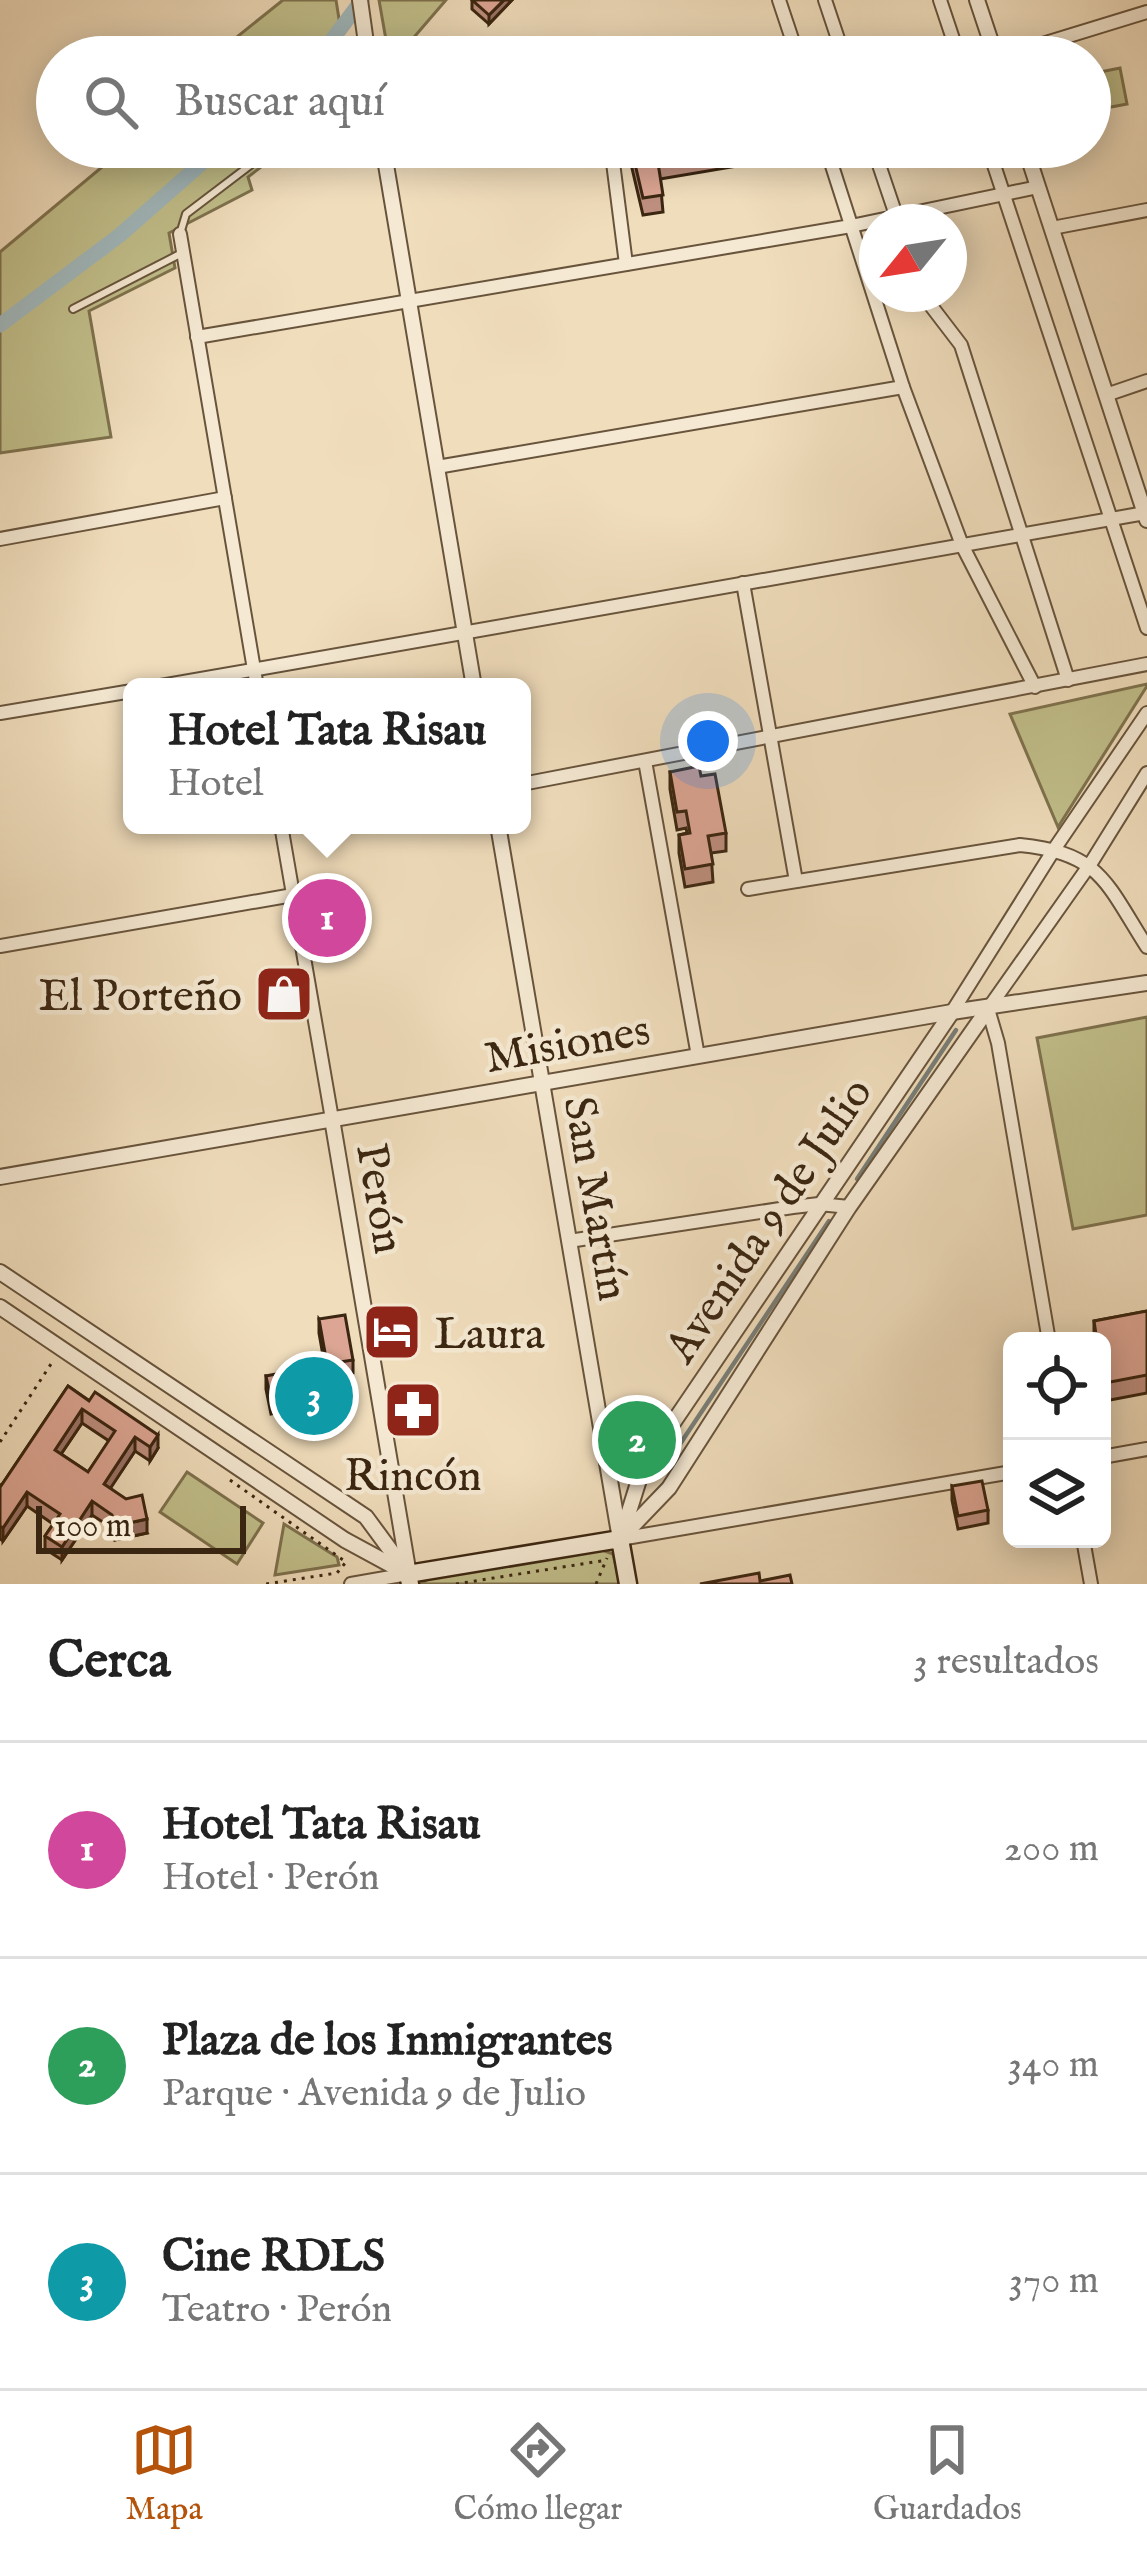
<!DOCTYPE html>
<html lang="es">
<meta charset="utf-8">
<style>
:root{--surface:#fff;--page:#f6f6f6;--text:#222;--muted:#767676;--line:#e0e0e0;--accent:#b45309}
body{margin:0;font-family:"IM FELL English",serif;background:var(--page);color:var(--text)}
.controls{position:absolute;right:36px;bottom:36px;display:grid;overflow:hidden;border-radius:18px;box-shadow:0 6px 30px #0003}
.controls button{width:108px;height:108px;display:grid;place-items:center;padding:0;border:0;border-bottom:3px solid var(--line);background:var(--surface);color:var(--text);font:60px sans-serif}
.compass{position:absolute;left:859px;top:204px;width:108px;height:108px;border-radius:50%;background:var(--surface);box-shadow:0 6px 30px #0003;rotate:240deg}
.scale{position:absolute;left:36px;bottom:30px;width:210px;box-sizing:border-box;padding-left:12px;border:6px solid #3b2611;border-top:0;font-size:33px;line-height:42px;white-space:nowrap;color:#3b2611;-webkit-text-stroke:9px #f5e9d3;paint-order:stroke}
.you{position:absolute;left:708px;top:741px;width:42px;height:42px;margin:-30px;border:9px solid #fff;border-radius:50%;background:#1a73e8;box-shadow:0 0 0 18px #1a73e833}
.badge{display:grid;place-items:center;width:78px;height:78px;border-radius:50%;background:var(--accent);color:#fff;font-size:39px;font-weight:700}
.pin{position:absolute;translate:-50% -50%;border:6px solid #fff;box-shadow:0 3px 12px #0006}
.popup{position:absolute;left:123px;top:678px;width:408px;height:156px;box-sizing:border-box;display:grid;place-content:center;border-radius:18px;background:var(--surface);filter:drop-shadow(0 3px 9px #0005);font-size:39px;white-space:nowrap;color:var(--muted)}
.popup b{font-size:45px;color:var(--text)}
.popup::after{content:'';position:absolute;left:50%;top:100%;margin-left:-24px;border:24px solid transparent;border-top-color:var(--surface)}
.list{margin:0;padding:0;list-style:none}
h2{display:flex;justify-content:space-between;align-items:center;height:156px;margin:0;padding:0 48px;font-size:51px}
h2 small{font-size:39px;font-weight:400;color:var(--muted)}
.list li{display:grid;grid-template-columns:78px 1fr auto;gap:36px;align-items:center;box-sizing:border-box;height:216px;padding:0 48px;border-top:3px solid var(--line)}
.list b{display:block;font-size:45px;white-space:nowrap}
.list p{margin:0;font-size:39px;white-space:nowrap;color:var(--muted)}
.list em{font-size:39px;font-style:normal;color:var(--muted)}
.icon{flex:none;width:66px;height:66px;fill:none;stroke:currentColor;stroke-width:2;stroke-linecap:round;stroke-linejoin:round}
.map{position:relative;flex:none;width:1147px;height:1584px;overflow:hidden}
.search{position:absolute;background:var(--surface);box-shadow:0 6px 30px #0003;left:36px;right:36px;top:36px;height:132px;display:flex;align-items:center;gap:30px;box-sizing:border-box;padding:0 42px;border-radius:66px;color:var(--muted);font-size:45px}
.sheet{height:804px;background:var(--surface)}
nav{display:flex;justify-content:space-around;align-items:center;box-sizing:border-box;height:168px;border-top:3px solid var(--line);background:var(--surface);font-size:33px;color:var(--muted)}
nav a{display:grid;justify-items:center;gap:6px}
nav .on{color:var(--accent)}
.map>svg:first-child{display:block}
</style>
<div class="map">
<svg width="1147" height="1584" viewBox="0 0 1147 1584">
<rect width="100%" height="100%" fill="#f0ddbc"/>
<filter id="stains"><feTurbulence type="fractalNoise" baseFrequency=".00167" numOctaves="4"/><feColorMatrix values="0 0 0 0 .2 0 0 0 0 .09 0 0 0 0 .02 0 0 0 .5 -.17"/></filter>
<radialGradient id="worn" r=".72"><stop offset=".6" stop-color="#630" stop-opacity="0"/><stop offset="1" stop-color="#630" stop-opacity=".3"/></radialGradient>
<g fill="#c1bf8b" stroke="#7e724e" stroke-width="3">
<path d="M283,0H336L345,57H212Z"/>
<path d="M379,0H446L397,57H389Z"/>
<path d="M1120,68L1127,104L1090,111V74Z"/>
<path d="M126,147H287L248,177L252,190L169,233L175,268L89,311L111,437L0,453V252Z"/>
<path d="M1147,684V686L1058,827L1010,714Z"/>
<path d="M1147,1017V1215L1073,1229L1037,1038Z"/>
<path d="M669,1414L636,1461L629,1463L621,1420Z"/>
<path d="M187,1472L263,1523L237,1564L160,1512Z"/>
<path d="M284,1524L337,1557L339,1565L275,1575Z"/>
<path d="M602,1550L613,1554L620,1584H421L428,1579Z"/>
</g>
<g fill="none" stroke-linecap="round" stroke-linejoin="round">
<g stroke="#787e78" stroke-width="4.5">
<path d="M857,1179L956,1030"/>
<path d="M660,1474L829,1221"/>
</g>
<g stroke="#a0b8bd" stroke-width="15">
<path d="M319,57L362,0"/>
<path d="M0,325L120,235L220,147"/>
</g>
<g stroke="#68543c" stroke-width="10">
<g id="service">
<path d="M180,234L186,214L274,147"/>
<path d="M73,309L180,254"/>
</g>
</g>
<g stroke="#68543c" stroke-width="16">
<g id="minor">
<path d="M779,0L798,57"/>
<path d="M825,0L844,57"/>
<path d="M940,0L959,57"/>
<path d="M626,57L670,49"/>
<path d="M1000,57L1147,12"/>
<path d="M611,147L626,264"/>
<path d="M826,147L903,387L962,545L1035,687"/>
<path d="M873,147L898,221"/>
<path d="M988,147L1147,628"/>
<path d="M1052,228L1147,210"/>
<path d="M180,234L257,687"/>
<path d="M922,294L961,345L1068,680"/>
<path d="M197,337L851,226L1038,187"/>
<path d="M1106,395L1147,381"/>
<path d="M437,467L903,387"/>
<path d="M0,539L225,498"/>
<path d="M743,583L796,881"/>
<path d="M155,687L1145,513"/>
<path d="M0,713L132,691"/>
<path d="M645,761L698,1056"/>
<path d="M522,784L1147,664"/>
<path d="M281,825L332,1119"/>
<path d="M748,889L1020,845C1101,853 1106,883 1147,947"/>
<path d="M0,946L293,895"/>
<path d="M952,1012L1055,848L1147,713"/>
<path d="M569,1241L793,1207L819,1204L849,1207"/>
<path d="M1049,1341L998,1043L988,1009L1091,863L1147,773"/>
<path d="M1102,1457L1147,1449"/>
<path d="M620,1539L1012,1472"/>
<path d="M1083,1539L1091,1584"/>
<path d="M351,1584L408,1574"/>
</g>
</g>
<g stroke="#68543c" stroke-width="18">
<g id="tertiary">
<path d="M360,0L368,57"/>
<path d="M977,0L996,57"/>
<path d="M383,147L474,687"/>
<path d="M1025,147L1147,520"/>
<path d="M498,825L620,1539"/>
<path d="M332,1119L408,1569"/>
<path d="M0,1177L952,1012L1147,983"/>
<path d="M0,1272L366,1517L408,1574"/>
<path d="M0,1307L345,1540L404,1572"/>
<path d="M622,1534L643,1467L952,1012"/>
<path d="M620,1539L669,1488L849,1207L988,1009"/>
</g>
</g>
<g stroke="#3b2611" stroke-width="21">
<path id="secondary" d="M410,1584L408,1574L620,1539L628,1584"/>
</g>
<g stroke="#3b2611" stroke-width="3" stroke-dasharray="3 6" stroke-linecap="butt">
<path d="M0,1442L53,1361"/>
<path d="M230,1480L346,1562L337,1573L266,1584"/>
<path d="M456,1584L607,1560"/>
<path d="M596,1584L607,1558"/>
</g>
<use href="#service" stroke="#f5e9d3" stroke-width="6"/>
<use href="#minor" stroke="#f5e9d3" stroke-width="12"/>
<use href="#tertiary" stroke="#f5e9d3" stroke-width="14"/>
<use href="#secondary" stroke="#f5e9d3" stroke-width="16"/>
</g>
<g fill="#be8f7f" stroke="#3b2611" stroke-width="3" fill-rule="evenodd">
<path d="M472,0H512L489,24L472,9Z"/>
<path d="M627,147H773V160L660,179L663,212L643,215Z"/>
<path d="M670,772L701,776L726,833V851L711,853L713,882L685,887L679,853V835L687,833L686,828L677,830L670,789Z"/>
<path d="M1147,1311V1393L1105,1401L1102,1384V1341H1094V1321Z"/>
<path d="M319,1319L353,1360V1373L327,1378L319,1333Z"/>
<path d="M266,1376L327,1390V1403L271,1414L266,1389Z"/>
<path d="M68,1386L158,1448L150,1461L135,1451L110,1488L147,1533L115,1540L112,1528L92,1515L62,1560L45,1549V1536L53,1524L27,1506L3,1541L0,1539V1485L1,1486ZM82,1423L109,1441L88,1472L61,1454Z"/>
<path d="M952,1486L988,1510V1523L958,1529L952,1500Z"/>
</g>
<g fill="#9b7468" stroke="#3b2611" stroke-width="3">
<path d="M504,0H512L489,24V15Z"/>
<path d="M82,1409V1423L55,1463V1450Z"/>
<path d="M158,1435V1448L150,1461V1447Z"/>
<path d="M135,1437V1451L104,1498V1484Z"/>
<path d="M27,1492V1506L3,1541V1528Z"/>
<path d="M92,1501V1515L62,1560V1547Z"/>
<path d="M147,1519V1533L115,1540V1526Z"/>
</g>
<g fill="#dda694" stroke="#3b2611" stroke-width="3" fill-rule="evenodd">
<path d="M472,0H504L489,15Z"/>
<path d="M631,147H751L658,163L663,195L643,198Z"/>
<path d="M699,766L701,776L715,774L726,833L708,836L713,864L685,869L679,835L690,833L686,811L677,812L670,772Z"/>
<path d="M1147,1311V1375L1105,1383L1102,1366V1341H1097L1094,1321Z"/>
<path d="M345,1315L353,1360L327,1364L319,1319Z"/>
<path d="M322,1365L327,1390L271,1400L266,1376Z"/>
<path d="M68,1386L89,1401L95,1392L158,1435L150,1447L135,1437L104,1484L126,1499L142,1495L147,1519L115,1526L112,1515L92,1501L62,1547L45,1536L60,1514L27,1492L3,1528L0,1526V1485L1,1486ZM82,1409L115,1431L88,1472L55,1450Z"/>
<path d="M982,1481L988,1510L958,1516L952,1486Z"/>
<path d="M759,1573L760,1581L790,1575L792,1584H700Z"/>
</g>
<defs>
<g id="shop-square" transform="scale(3)"><rect x="-9" y="-9" width="18" height="18" rx="4" fill="#8f2418" stroke="#f5e9d3"/><path d="M-5-2.5h2.3a2.7 3.5 0 0 1 5.4 0H5L5.5 6h-11ZM-1.5-2.5h3a1.5 2.3 0 0 0-3 0Z" fill="#fff"/></g>
<g id="hotel-square" transform="scale(3)"><rect x="-9" y="-9" width="18" height="18" rx="4" fill="#8f2418" stroke="#f5e9d3"/><path d="M-6-4.5h1.5V1H6V5H4.5V3h-9V5H-6ZM-4 0a1.8 1.8 0 1 1 3.6 0ZM.5 0V-2.5h3Q6-2.5 6 0Z" fill="#fff"/></g>
<g id="pharmacy-square" transform="scale(3)"><rect x="-9" y="-9" width="18" height="18" rx="4" fill="#8f2418" stroke="#f5e9d3"/><path d="M-2-6h4v4h4v4h-4v4h-4v-4h-4v-4h4Z" fill="#fff"/></g>
</defs>
<g fill-rule="evenodd">
<use href="#shop-square" x="284" y="994"/>
<use href="#hotel-square" x="392" y="1332"/>
<use href="#pharmacy-square" x="413" y="1410"/>
</g>
<g text-anchor="middle" stroke-width="9" stroke-linejoin="round" paint-order="stroke">
<g font-size="45" fill="#3b2611" stroke="#f5e9d3" text-anchor="end">
<text x="242" y="1010">El Porteño</text>
<text x="434" y="1348" text-anchor="start">Laura</text>
<text x="413" y="1490" text-anchor="middle">Rincón</text>
</g>
<g font-size="45" fill="#3b2611" stroke="#f5e9d3">
<text transform="translate(567 1042) rotate(-10)" y="16">Misiones</text>
<text transform="translate(382 1198) rotate(80)" y="16">Perón</text>
<text transform="translate(598 1198) rotate(80)" y="16">San Martín</text>
<text transform="translate(767 1219) rotate(-56)" y="16">Avenida 9 de Julio</text>
</g>
</g>
<rect width="100%" height="100%" filter="url(#stains)"/>
<rect width="100%" height="100%" fill="url(#worn)"/>
</svg>
<div class="controls">
<button><svg class="icon" aria-label="locate" viewBox="0 0 24 24"><circle cx="12" cy="12" r="6"/><path d="M12 2v4M12 18v4M2 12h4M18 12h4"/></svg></button>
<button><svg class="icon" aria-label="layers" viewBox="0 0 24 24"><path d="M12 4l9 5-9 5-9-5zM3 14l9 5 9-5"/></svg></button>
</div>
<svg class="compass" viewBox="-18 -18 36 36"><path d="M0-13l5 13h-10z" fill="#e53935"/><path d="M0 13l5-13h-10z" fill="#767676"/></svg>
<div class="scale">100 m</div>
<div class="you"></div>
<div class="pin badge" style="left:327px;top:918px;background:#d1479c">1</div>
<div class="popup"><b>Hotel Tata Risau</b>Hotel</div>
<div class="pin badge" style="left:637px;top:1440px;background:#2e9e5b">2</div>
<div class="pin badge" style="left:314px;top:1396px;background:#0f9aa8">3</div>
<div class="search"><svg class="icon" aria-label="search" viewBox="0 0 24 24"><circle cx="10" cy="10" r="6"/><path d="M15 15l6 6"/></svg>Buscar aquí</div>
</div>
<section class="sheet">
<h2>Cerca<small>3 resultados</small></h2>
<ul class="list">
<li><span class="badge" style="background:#d1479c">1</span><div><b>Hotel Tata Risau</b><p>Hotel · Perón</p></div><em>200 m</em></li>
<li><span class="badge" style="background:#2e9e5b">2</span><div><b>Plaza de los Inmigrantes</b><p>Parque · Avenida 9 de Julio</p></div><em>340 m</em></li>
<li><span class="badge" style="background:#0f9aa8">3</span><div><b>Cine RDLS</b><p>Teatro · Perón</p></div><em>370 m</em></li>
</ul>
</section>
<nav>
<a class="on"><svg class="icon" aria-label="map" viewBox="0 0 24 24"><path d="M3 6l6-2 6 2 6-2v14l-6 2-6-2-6 2zM9 4v14M15 6v14"/></svg>Mapa</a>
<a><svg class="icon" aria-label="directions" viewBox="0 0 24 24"><path d="M12 3l9 9-9 9-9-9zM9 14v-3h6M13 9l2 2-2 2"/></svg>Cómo llegar</a>
<a><svg class="icon" aria-label="saved" viewBox="0 0 24 24"><path d="M7 4h10v16l-5-4-5 4z"/></svg>Guardados</a>
</nav>
